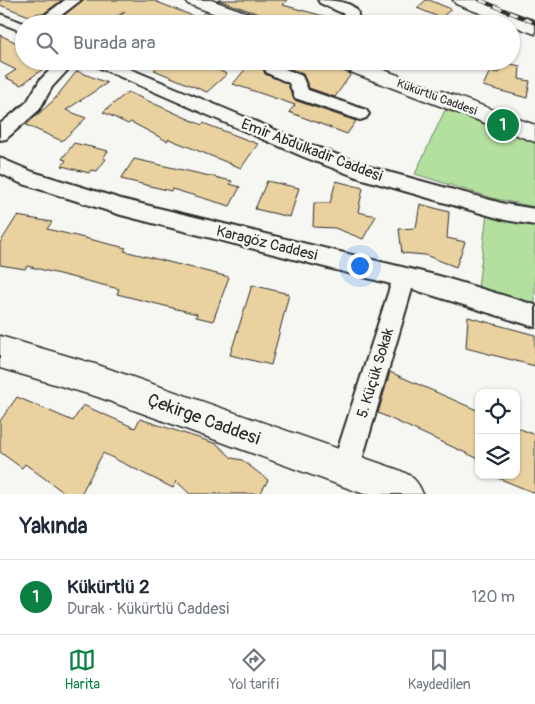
<!DOCTYPE html>
<html lang="tr">
<meta charset="utf-8">
<style>
:root{--surface:#fff;--page:#f6f6f7;--text:#1f2937;--muted:#747a83;--line:#e0e1e3;--accent:#0b8043}
body{margin:0;font-family:Pangolin,sans-serif;background:var(--page);color:var(--text)}
.controls{position:absolute;right:15px;bottom:15px;display:grid;overflow:hidden;border-radius:10px;box-shadow:0 1px 4px #0004}
.controls button{width:45px;height:45px;display:grid;place-items:center;padding:0;border:0;border-bottom:1px solid var(--line);background:var(--surface);color:var(--text);font:25px sans-serif}
.you{position:absolute;left:359px;top:265px;width:18px;height:18px;margin:-12px;border:4px solid #fff;border-radius:50%;background:#1a73e8;box-shadow:0 0 0 8px #1a73e833}
.badge{display:grid;place-items:center;width:32px;height:32px;border-radius:50%;background:var(--accent);color:#fff;font-size:16px;font-weight:700}
.pin{position:absolute;translate:-50% -50%;border:2px solid #fff;box-shadow:0 1px 5px #0006}
.list{margin:0;padding:0;list-style:none}
h2{display:flex;justify-content:space-between;align-items:center;height:65px;margin:0;padding:0 20px;font-size:21px}
h2 small{font-size:16px;font-weight:400;color:var(--muted)}
.list li{display:grid;grid-template-columns:32px 1fr auto;gap:15px;align-items:center;box-sizing:border-box;height:75px;padding:0 20px;border-top:1px solid var(--line)}
.list b{display:block;font-size:19px;white-space:nowrap}
.list p{margin:0;font-size:16px;white-space:nowrap;color:var(--muted)}
.list em{font-size:16px;font-style:normal;color:var(--muted)}
.icon{flex:none;width:28px;height:28px;fill:none;stroke:currentColor;stroke-width:2;stroke-linecap:round;stroke-linejoin:round}
.map{position:relative;flex:none;width:535px;height:494px;overflow:hidden}
.search{position:absolute;background:var(--surface);box-shadow:0 1px 4px #0004;left:15px;right:15px;top:15px;height:55px;display:flex;align-items:center;gap:12px;box-sizing:border-box;padding:0 18px;border-radius:28px;color:var(--muted);font-size:19px}
.sheet{height:140px;background:var(--surface)}
nav{display:flex;justify-content:space-around;align-items:center;box-sizing:border-box;height:70px;border-top:1px solid var(--line);background:var(--surface);font-size:14px;color:var(--muted)}
nav a{display:grid;justify-items:center;gap:2px}
nav .on{color:var(--accent)}
.map>svg:first-child{display:block}
</style>
<div class="map">
<svg width="535" height="494" viewBox="0 0 535 494">
<rect width="100%" height="100%" fill="#f6f6f2"/>
<filter id="ink" filterUnits="userSpaceOnUse"><feTurbulence type="fractalNoise" baseFrequency=".02" numOctaves="2"/><feDisplacementMap in="SourceGraphic" scale="10" xChannelSelector="R" yChannelSelector="G"/><feConvolveMatrix kernelMatrix="1 2 1 2 8 2 1 2 1" color-interpolation-filters="sRGB"/></filter>
<g filter="url(#ink)">
<g fill="#b3e09f" stroke="#6f8665">
<path d="M445,110L497,124L535,139V207L492,198L415,174Z"/>
<path d="M487,213L535,226V305L478,288Z"/>
</g>
<g fill="#ead2a0" stroke="#2b2b2b">
<path d="M0,0H62L43,14L38,13L32,17L0,5Z"/>
<path d="M83,0H152L198,18L205,12L237,24H160L148,19L146,24H115L125,11L107,24H63L57,21Z"/>
<path d="M218,0H287L283,5L338,20V24H288Z"/>
<path d="M426,0H429L451,9L441,18L417,8Z"/>
<path d="M0,35L17,43L24,39V61H54L21,85L5,77L16,70L0,62Z"/>
<path d="M165,61H197L227,74L207,92L154,70Z"/>
<path d="M252,61H269L263,69L265,74L288,84L294,100L356,121L347,134L289,112L295,105L233,84Z"/>
<path d="M291,61H314L351,74L335,97L309,88L303,74L286,67Z"/>
<path d="M503,62L520,66L519,79L530,81L527,98L483,86L490,71L498,73Z"/>
<path d="M77,71L107,83L66,110L86,118L62,141L26,125L53,101Z"/>
<path d="M128,92L202,125L203,123L258,144L241,168L169,139L167,141L131,122L128,124L103,112Z"/>
<path d="M74,143L108,151L103,158L106,159L97,171L91,170L89,173L62,166L66,160L62,159Z"/>
<path d="M134,159L232,181L230,184L240,187L230,206L172,189L171,191L121,179Z"/>
<path d="M267,181L299,188L290,217L255,209Z"/>
<path d="M336,181L363,188L358,212L376,216L363,239L335,228L313,227L314,203H330Z"/>
<path d="M420,204L449,212L447,238L465,242L456,267L425,255L402,253L399,229L416,228Z"/>
<path d="M17,216L52,222L47,229L126,248L124,251L229,277L213,321L196,317L197,314L117,294L119,289L27,266L25,269L0,265V243Z"/>
<path d="M252,285L289,294L271,365L230,355Z"/>
<path d="M468,317L535,335V366L466,348Z"/>
<path d="M390,372L479,411V459L378,413Z"/>
<path d="M17,397L73,421L83,405L135,428L140,419L217,444L232,458L242,460L268,480L260,494H190L176,481L173,488L103,453L81,494H66L25,464L22,468L0,452V421Z"/>
<path d="M516,427L535,435V493L493,476L516,475Z"/>
</g>
<g fill="none" stroke-linecap="round" stroke-linejoin="round">
<g stroke="#2b2b2b" stroke-width="4">
<g id="minor">
<path d="M65,0H81L50,24H33Z"/>
<path d="M318,0C328,0 352,1 357,11C359,14 358,20 358,24H344V14L320,3Z"/>
<path d="M0,14L26,24H24V32L0,23Z"/>
<path d="M59,61H76L52,87L39,110L6,139L0,140V124L27,102L40,80Z"/>
<path d="M89,61H111L316,147L370,167L505,204L535,209V225L505,220L359,178L304,157L91,64Z"/>
<path d="M272,61H289L283,68L302,76L308,90L366,110L369,114L366,118L360,120L295,98L289,83L267,73L265,69Z"/>
<path d="M0,158L33,172L121,199L439,276L535,305V327L412,289L359,470L355,480L345,484L335,480L331,470L391,284L121,215L20,183L0,173Z"/>
</g>
</g>
<g stroke="#2b2b2b" stroke-width="3">
<g id="major">
<path d="M185,0H211L268,20L270,24H243L188,4Z"/>
<path d="M329,61H359L535,125V142L332,65Z"/>
<path d="M0,336L98,365L396,469C411,475 417,479 423,494H364L98,397L0,368Z"/>
</g>
</g>
<g stroke="#2b2b2b" stroke-width="3">
<path id="highway" d="M453,0H478L535,21V34L456,4Z"/>
</g>
<use href="#minor" fill="#f6f6f2" fill-rule="evenodd"/>
<use href="#major" fill="#f6f6f2" fill-rule="evenodd"/>
<use href="#highway" fill="#f6f6f2" fill-rule="evenodd"/>
<g stroke="#2b2b2b" stroke-width="4">
<path id="rail" d="M480,0L535,23"/>
</g>
<use href="#rail" stroke="#f6f6f2" stroke-width="2.5" stroke-dasharray="8" stroke-linecap="butt"/>
</g>
</g>
<g text-anchor="middle" stroke-width="5" stroke-linejoin="round" paint-order="stroke">
<g font-size="12" fill="#2b2b2b" stroke="#f6f6f2">
<text transform="translate(437 97) rotate(20)" y="4">Kükürtlü Caddesi</text>
</g>
<g font-size="15" fill="#2b2b2b" stroke="#f6f6f2">
<text transform="translate(312 150) rotate(21)" y="5">Emir Abdulkadir Caddesi</text>
<text transform="translate(267 243) rotate(14)" y="5">Karagöz Caddesi</text>
<text transform="translate(375 373) rotate(-73)" y="5">5. Küçük Sokak</text>
</g>
<g font-size="18" fill="#2b2b2b" stroke="#f6f6f2">
<text transform="translate(204 419) rotate(20)" y="6">Çekirge Caddesi</text>
</g>
</g>
</svg>
<div class="controls">
<button><svg class="icon" aria-label="locate" viewBox="0 0 24 24"><circle cx="12" cy="12" r="6"/><path d="M12 2v4M12 18v4M2 12h4M18 12h4"/></svg></button>
<button><svg class="icon" aria-label="layers" viewBox="0 0 24 24"><path d="M12 4l9 5-9 5-9-5zM3 14l9 5 9-5"/></svg></button>
</div>
<div class="you"></div>
<div class="pin badge" style="left:503px;top:125px">1</div>
<div class="search"><svg class="icon" aria-label="search" viewBox="0 0 24 24"><circle cx="10" cy="10" r="6"/><path d="M15 15l6 6"/></svg>Burada ara</div>
</div>
<section class="sheet">
<h2>Yakında<small></small></h2>
<ul class="list">
<li><span class="badge">1</span><div><b>Kükürtlü 2</b><p>Durak · Kükürtlü Caddesi</p></div><em>120 m</em></li>
</ul>
</section>
<nav>
<a class="on"><svg class="icon" aria-label="map" viewBox="0 0 24 24"><path d="M3 6l6-2 6 2 6-2v14l-6 2-6-2-6 2zM9 4v14M15 6v14"/></svg>Harita</a>
<a><svg class="icon" aria-label="directions" viewBox="0 0 24 24"><path d="M12 3l9 9-9 9-9-9zM9 14v-3h6M13 9l2 2-2 2"/></svg>Yol tarifi</a>
<a><svg class="icon" aria-label="saved" viewBox="0 0 24 24"><path d="M7 4h10v16l-5-4-5 4z"/></svg>Kaydedilen</a>
</nav>
